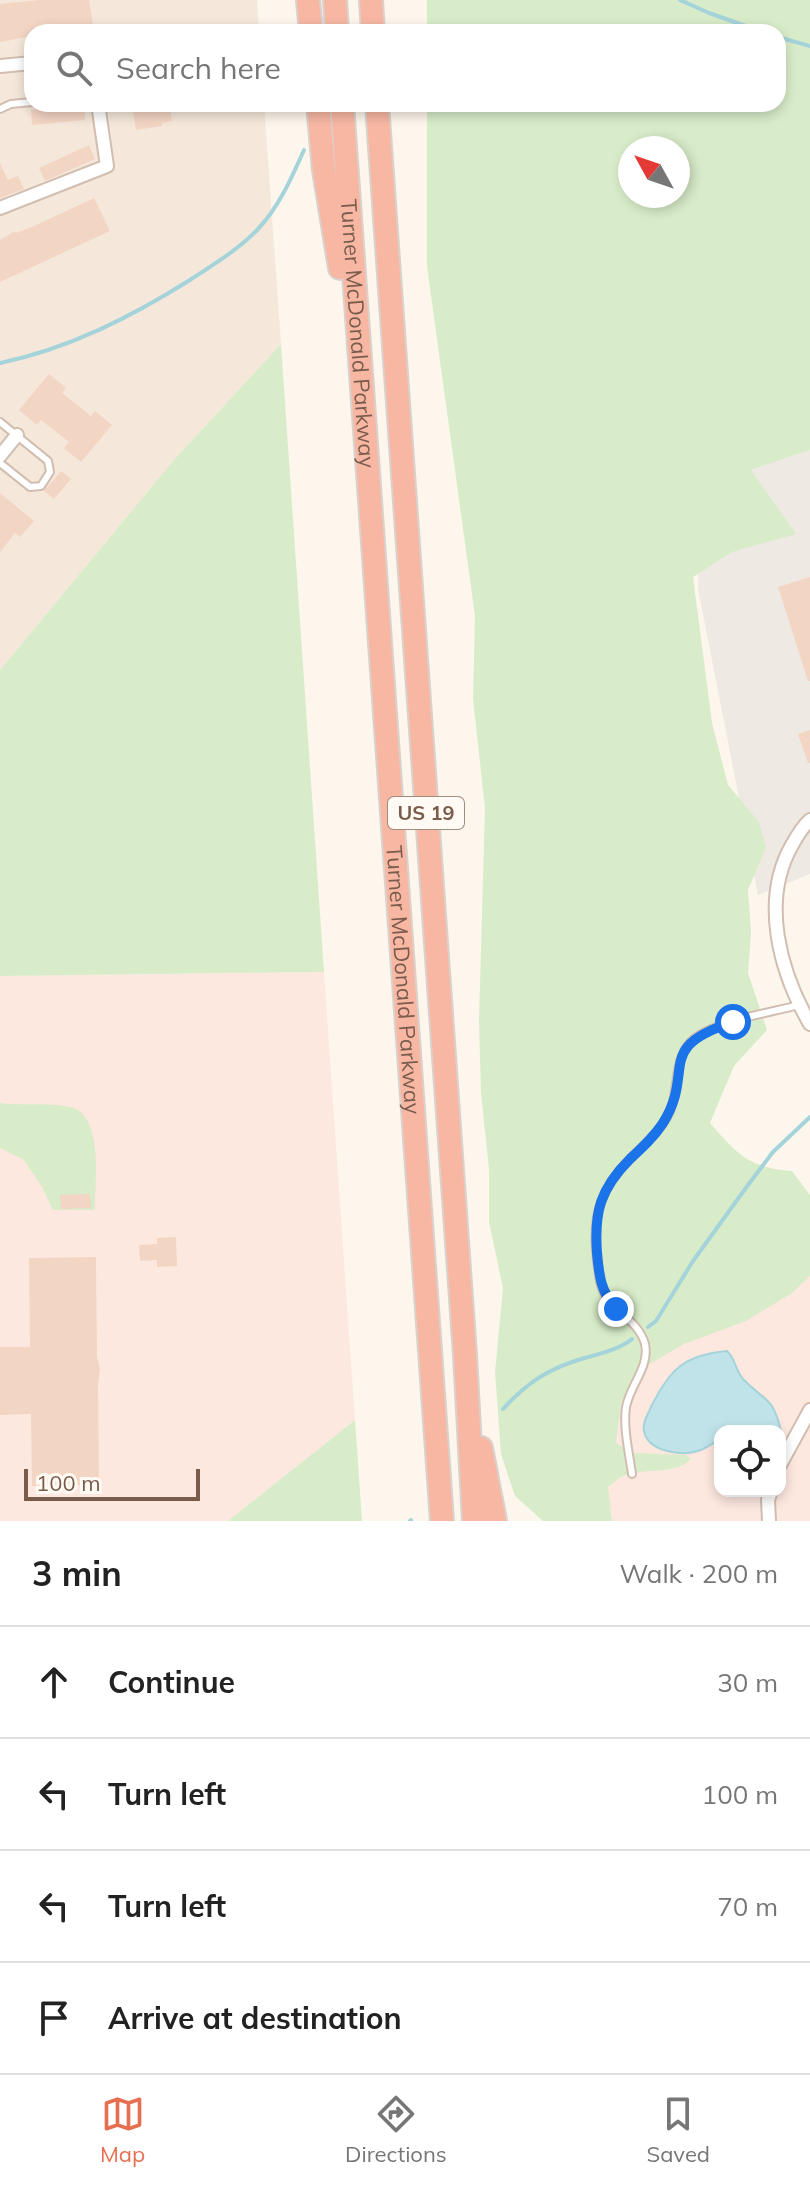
<!DOCTYPE html>
<meta charset="utf-8">
<style>
:root{--surface:#fff;--page:#f6f6f6;--text:#222;--muted:#767676;--line:#e0e0e0;--accent:#e76f51}
body{margin:0;font-family:Mulish,sans-serif;background:var(--page);color:var(--text)}
.controls{position:absolute;right:24px;bottom:24px;display:grid;overflow:hidden;border-radius:16px;box-shadow:0 4px 12px #0003}
.controls button{width:72px;height:72px;display:grid;place-items:center;padding:0;border:0;border-bottom:2px solid var(--line);background:var(--surface);color:var(--text);font:40px sans-serif}
.compass{position:absolute;left:618px;top:136px;width:72px;height:72px;border-radius:50%;background:var(--surface);box-shadow:0 4px 12px #0003;rotate:310deg}
.scale{position:absolute;left:24px;bottom:20px;width:176px;box-sizing:border-box;padding-left:8px;border:4px solid #7a5c4d;border-top:0;font-size:22px;line-height:28px;white-space:nowrap;color:#7a5c4d;-webkit-text-stroke:6px #fffaf3;paint-order:stroke}
.stop{position:absolute;width:24px;height:24px;margin:-18px;border:6px solid #1a73e8;border-radius:50%;background:#fff}
.stop.end{background:#1a73e8;border-color:#fff;box-shadow:0 2px 8px #0008}
.list{margin:0;padding:0;list-style:none}
h2{display:flex;justify-content:space-between;align-items:center;height:104px;margin:0;padding:0 32px;font-size:34px}
h2 small{font-size:26px;font-weight:400;color:var(--muted)}
.list li{display:grid;grid-template-columns:52px 1fr auto;gap:24px;align-items:center;box-sizing:border-box;height:112px;padding:0 32px;border-top:2px solid var(--line)}
.list b{display:block;font-size:30px;white-space:nowrap}
.list em{font-size:26px;font-style:normal;color:var(--muted)}
.icon{flex:none;width:44px;height:44px;fill:none;stroke:currentColor;stroke-width:2;stroke-linecap:round;stroke-linejoin:round}
.map{position:relative;flex:none;width:810px;height:1521px;overflow:hidden}
.search{position:absolute;background:var(--surface);box-shadow:0 4px 12px #0003;left:24px;right:24px;top:24px;height:88px;display:flex;align-items:center;gap:20px;box-sizing:border-box;padding:0 28px;border-radius:24px;color:var(--muted);font-size:30px}
.sheet{height:552px;background:var(--surface)}
nav{display:flex;justify-content:space-around;align-items:center;box-sizing:border-box;height:112px;border-top:2px solid var(--line);background:var(--surface);font-size:22px;color:var(--muted)}
nav a{display:grid;justify-items:center;gap:4px}
nav .on{color:var(--accent)}
.map>svg:first-child{display:block}
</style>
<div class="map">
<svg width="810" height="1521" viewBox="0 0 810 1521">
<rect width="100%" height="100%" fill="#fdf6ec"/>
<path fill="#f5e8da" d="M0,0H257L259,32H32V104H264L281,344L173,461L0,670Z"/>
<g fill="#fde8e0" fill-rule="evenodd">
<path d="M324,972L355,1420L228,1521H0V976Z"/>
<path d="M810,1207V1521H580L565,1324ZM720,1431H780V1491H720Z"/>
</g>
<path fill="#efe9e4" d="M810,450V874L758,895L698,589L701,487Z"/>
<g fill="#d8ecc9" fill-rule="evenodd">
<path d="M427,0H810V450L751,470L796,534L732,552L693,577L712,723L728,785L759,822L766,848L748,890L751,932L748,973L767,1030L734,1066L710,1123C737,1154 749,1168 792,1171L810,1195V1276L792,1293L746,1321L684,1344L636,1372L621,1403L616,1443L633,1453L686,1455L691,1459C675,1476 644,1467 623,1476C618,1478 612,1484 608,1487L612,1521H543L515,1496L501,1454L495,1372L503,1288L489,1222V1169L481,1093L479,1021L485,808L473,699L475,616L427,266V104H778V32H427ZM630,148H678V196H630Z"/>
<path d="M281,344L324,972L0,976V670L173,461Z"/>
<path d="M0,1103C23,1106 48,1102 70,1107C104,1114 95,1183 95,1210H53L42,1187L24,1160L0,1148Z"/>
<path d="M355,1420L362,1521H228Z"/>
</g>
<path fill="#bfe3e8" stroke="#a5d3da" stroke-width="2" d="M727,1351C736,1359 735,1370 743,1379C765,1402 773,1396 781,1431L780,1432L720,1431V1439C713,1443 705,1449 698,1451C681,1456 648,1452 644,1431C642,1423 648,1414 651,1407C670,1369 684,1355 727,1351Z"/>
<g fill="none" stroke-linecap="round" stroke-linejoin="round">
<g stroke="#a5d3da" stroke-width="4">
<path d="M680,0L709,13L763,32"/>
<path d="M778,37L810,46"/>
<path d="M0,363C68,349 131,317 190,280C214,264 238,250 258,229C279,207 292,177 304,150"/>
<path d="M648,1327L656,1321L693,1261L748,1185L773,1152L810,1117"/>
<path d="M503,1409C526,1384 546,1370 578,1360C597,1354 617,1351 632,1339"/>
<path d="M410,1521L411,1520"/>
</g>
</g>
<g fill="#f3d5c3">
<path d="M40,0H89L94,30L32,32V36L0,42V4Z"/>
<path d="M170,104L172,121L162,123V126L136,130L132,105Z"/>
<path d="M84,105L85,120L32,125L31,110Z"/>
<path d="M89,145L95,159L45,181L39,168Z"/>
<path d="M0,163L8,180L18,176L24,189L0,198Z"/>
<path d="M94,198L110,231L0,282V240L15,231L16,233L34,226Z"/>
<path d="M49,374L66,388L62,393L91,416L95,411L112,425L81,462L64,448L69,442L41,420L37,425L19,410Z"/>
<path d="M61,471L71,479L54,499L44,491Z"/>
<path d="M0,493L34,521L20,537L15,533L0,552Z"/>
<path d="M810,577V681H808L778,587Z"/>
<path d="M810,730V763H808L798,734Z"/>
<path d="M90,1194L91,1208L61,1209L60,1195Z"/>
<path d="M176,1237L177,1266L157,1267V1260L140,1261L139,1245L157,1244V1238Z"/>
<path d="M96,1257L97,1357L100,1370L98,1384L99,1485L32,1486L31,1414L0,1415V1347H30L29,1258Z"/>
</g>
<g fill="none" stroke-linecap="round" stroke-linejoin="round">
<g stroke="#d1beb0" stroke-width="10">
<g id="lane">
<path d="M0,109L11,104L32,102"/>
<path d="M0,422L48,461L50,472L41,486L30,487L0,463"/>
<path d="M632,1474C629,1452 623,1428 626,1407C630,1385 650,1367 645,1344C638,1317 604,1309 600,1281C592,1232 591,1200 627,1162C642,1146 661,1132 670,1111C680,1087 672,1056 695,1038C719,1020 769,1013 799,1005"/>
</g>
</g>
<g stroke="#d1beb0" stroke-width="16">
<g id="street">
<path d="M0,66L32,63"/>
<path d="M0,208L107,166L98,104"/>
<path d="M0,456L17,435"/>
<path d="M810,820C802,827 797,836 792,845C760,901 780,972 810,1024"/>
<path d="M780,1465L810,1410"/>
<path d="M769,1521L768,1500L771,1491"/>
</g>
</g>
<g stroke="#dad1cd" stroke-width="26">
<g id="highway">
<path d="M308,0L311,32"/>
<path d="M335,0L337,32"/>
<path d="M371,0L373,32"/>
<path d="M318,104L324,170L340,268"/>
<path id="s1" d="M342,104L442,1521"/>
<path d="M377,104L465,1355L474,1521"/>
<path d="M481,1448L495,1521"/>
</g>
</g>
<use href="#lane" stroke="#fff" stroke-width="6"/>
<use href="#street" stroke="#fff" stroke-width="12"/>
<use href="#highway" stroke="#f7b7a3" stroke-width="22"/>
</g>
<g fill="none" stroke-linecap="round" stroke-linejoin="round">
<path stroke="#1a73e8" stroke-width="10" d="M616,1309C601,1292 599,1276 597,1253C594,1212 600,1189 630,1159C642,1148 654,1137 663,1123C696,1070 653,1048 733,1022"/>
</g>
<g text-anchor="middle" stroke-width="8" stroke-linejoin="round" paint-order="stroke">
<rect fill="#fffaf3" stroke="#a28b7f" stroke-width="2" x="388" y="797" width="76" height="32" rx="6"/>
<g font-size="20" font-weight="bold" fill="#7a5c4d">
<text x="426" y="820">US 19</text>
</g>
<g font-size="22" fill="#7a5c4d" stroke="#fffaf3">
<text dy="8" stroke="none"><textPath href="#s1" startOffset="230">Turner McDonald Parkway</textPath></text>
<text dy="8" stroke="none"><textPath href="#s1" startOffset="878">Turner McDonald Parkway</textPath></text>
</g>
</g>
</svg>
<div class="controls">
<button><svg class="icon" aria-label="locate" viewBox="0 0 24 24"><circle cx="12" cy="12" r="6"/><path d="M12 2v4M12 18v4M2 12h4M18 12h4"/></svg></button>
</div>
<svg class="compass" viewBox="-18 -18 36 36"><path d="M0-13l5 13h-10z" fill="#e53935"/><path d="M0 13l5-13h-10z" fill="#767676"/></svg>
<div class="scale">100 m</div>
<div class="stop" style="left:733px;top:1022px"></div>
<div class="stop end" style="left:616px;top:1309px"></div>
<div class="search"><svg class="icon" aria-label="search" viewBox="0 0 24 24"><circle cx="10" cy="10" r="6"/><path d="M15 15l6 6"/></svg>Search here</div>
</div>
<section class="sheet">
<h2>3 min<small>Walk · 200 m</small></h2>
<ul class="list">
<li><svg class="icon" aria-label="ahead" viewBox="0 0 24 24"><path d="M12 20V5M6 11l6-6 6 6"/></svg><div><b>Continue</b></div><em>30 m</em></li>
<li><svg class="icon" aria-label="left" viewBox="0 0 24 24"><path d="M17 20v-9H6M10 6l-5 5 5 5"/></svg><div><b>Turn left</b></div><em>100 m</em></li>
<li><svg class="icon" aria-label="left" viewBox="0 0 24 24"><path d="M17 20v-9H6M10 6l-5 5 5 5"/></svg><div><b>Turn left</b></div><em>70 m</em></li>
<li><svg class="icon" aria-label="arrive" viewBox="0 0 24 24"><path d="M6 21V4h12l-3 4 3 4H6"/></svg><div><b>Arrive at destination</b></div></li>
</ul>
</section>
<nav>
<a class="on"><svg class="icon" aria-label="map" viewBox="0 0 24 24"><path d="M3 6l6-2 6 2 6-2v14l-6 2-6-2-6 2zM9 4v14M15 6v14"/></svg>Map</a>
<a><svg class="icon" aria-label="directions" viewBox="0 0 24 24"><path d="M12 3l9 9-9 9-9-9zM9 14v-3h6M13 9l2 2-2 2"/></svg>Directions</a>
<a><svg class="icon" aria-label="saved" viewBox="0 0 24 24"><path d="M7 4h10v16l-5-4-5 4z"/></svg>Saved</a>
</nav>
